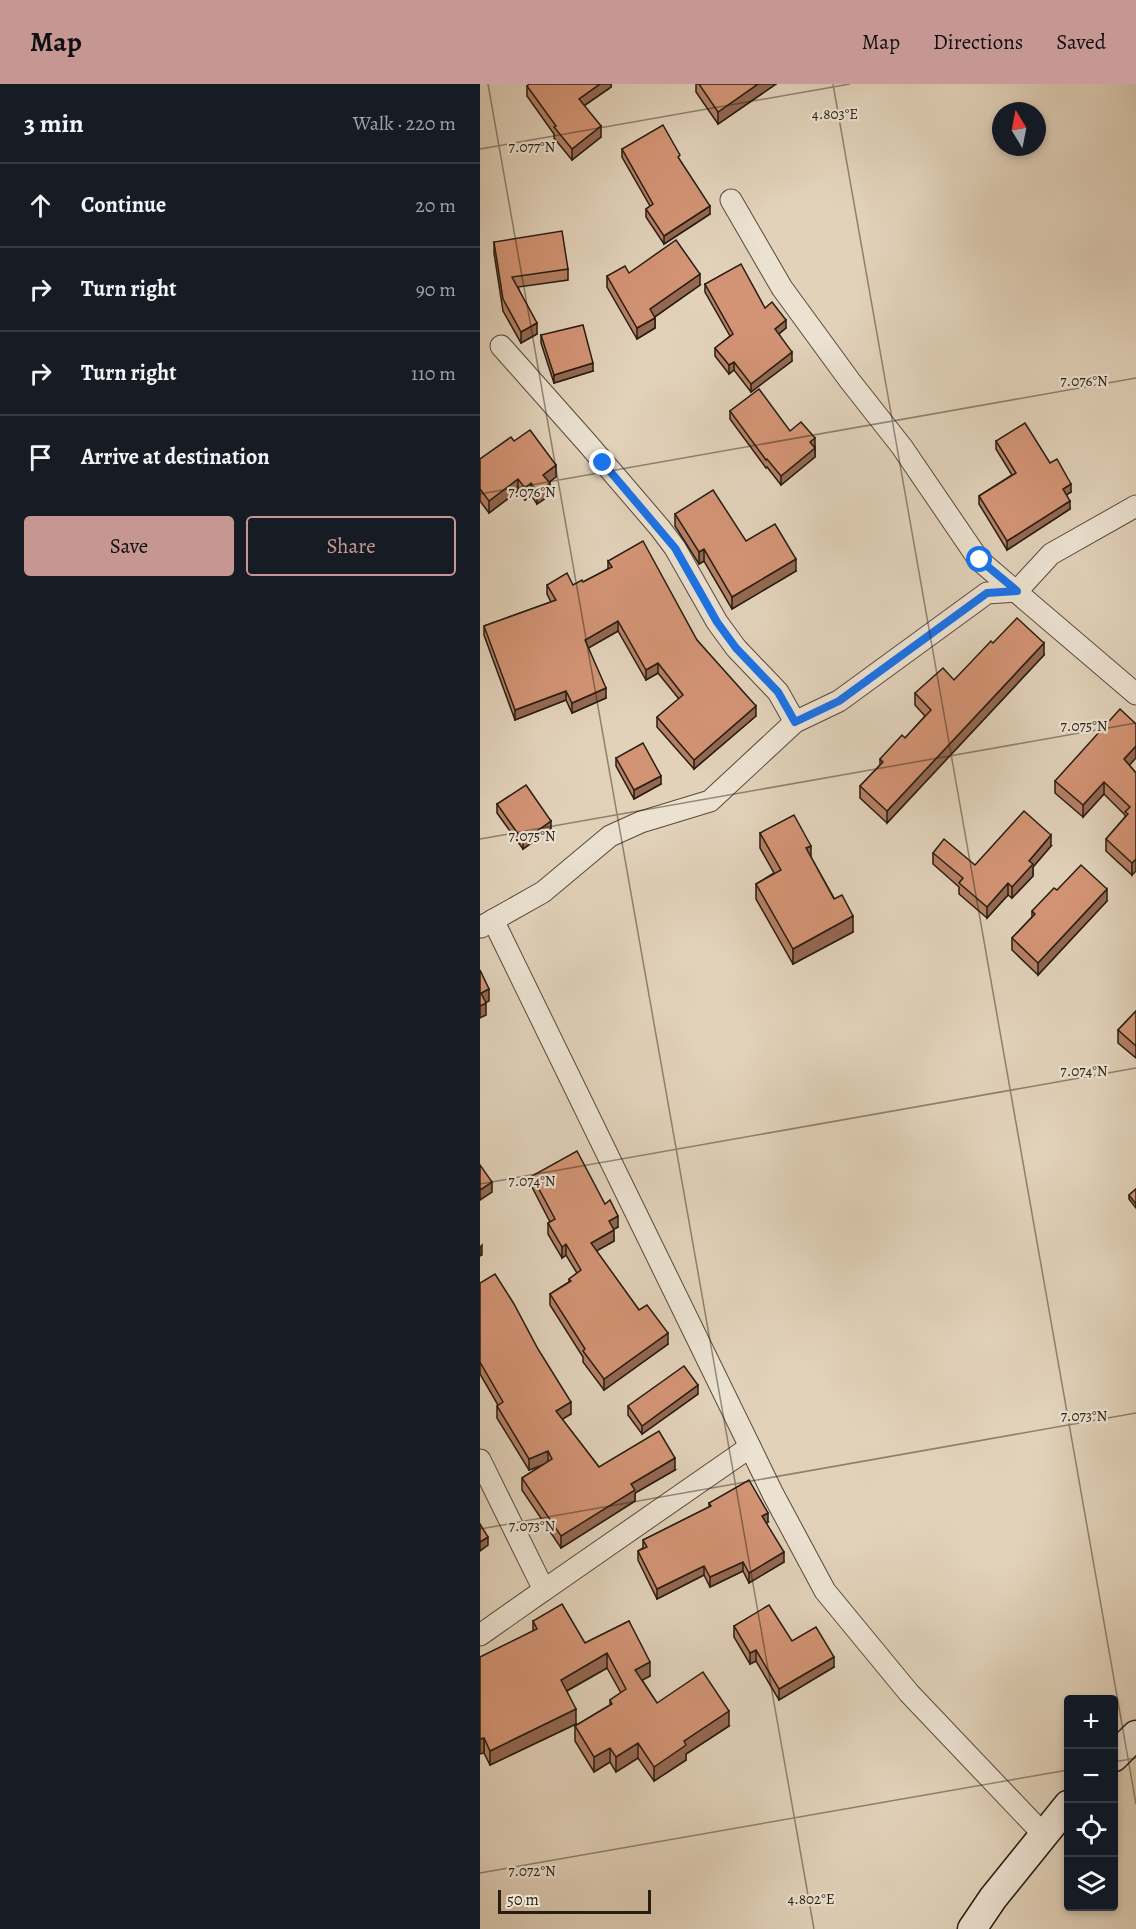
<!DOCTYPE html>
<meta charset="utf-8">
<style>
:root{--surface:#171b24;--page:#20242c;--text:#f1f3f6;--muted:#9ea1a6;--line:#363941;--accent:#c59692}
body{margin:0;font-family:Alegreya,serif;background:var(--page);color:var(--text)}
.controls{position:absolute;right:18px;bottom:18px;display:grid;overflow:hidden;border-radius:6px;box-shadow:0 3px 9px #0003}
.controls button{width:54px;height:54px;display:grid;place-items:center;padding:0;border:0;border-bottom:2px solid var(--line);background:var(--surface);color:var(--text);font:30px sans-serif}
.compass{position:absolute;left:512px;top:18px;width:54px;height:54px;border-radius:50%;background:var(--surface);box-shadow:0 3px 9px #0003;rotate:350deg}
.scale{position:absolute;left:18px;bottom:15px;width:153px;box-sizing:border-box;padding-left:6px;border:3px solid #271d11;border-top:0;font-size:16px;line-height:21px;white-space:nowrap;color:#271d11;-webkit-text-stroke:4px #ece2d2;paint-order:stroke}
.stop{position:absolute;width:18px;height:18px;margin:-14px;border:4px solid #1a73e8;border-radius:50%;background:#fff}
.stop.end{background:#1a73e8;border-color:#fff;box-shadow:0 2px 6px #0008}
.list{margin:0;padding:0;list-style:none}
h2{display:flex;justify-content:space-between;align-items:center;height:78px;margin:0;padding:0 24px;font-size:26px}
h2 small{font-size:20px;font-weight:400;color:var(--muted)}
.list li{display:grid;grid-template-columns:39px 1fr auto;gap:18px;align-items:center;box-sizing:border-box;height:84px;padding:0 24px;border-top:2px solid var(--line)}
.list b{display:block;font-size:22px;white-space:nowrap}
.list em{font-size:20px;font-style:normal;color:var(--muted)}
.actions{display:flex;gap:12px;padding:18px 24px}
.actions a{flex:1;padding:14px 0;border:2px solid var(--accent);border-radius:6px;text-align:center;font-size:21px;color:var(--accent)}
.actions .main{background:var(--accent);color:#111}
.icon{flex:none;width:33px;height:33px;fill:none;stroke:currentColor;stroke-width:2;stroke-linecap:round;stroke-linejoin:round}
.map{position:relative;flex:none;width:656px;height:1845px;overflow:hidden}
header{display:flex;align-items:center;gap:36px;box-sizing:border-box;height:84px;padding:0 30px;background:var(--accent);color:#111}
header strong{font-size:28px}
nav{display:flex;gap:33px;margin-inline-start:auto;font-size:21px}
main{display:flex}
aside{flex:1;background:var(--surface)}
.map>svg:first-child{display:block}
</style>
<header>
<strong>Map</strong>
<nav><a>Map</a><a>Directions</a><a>Saved</a></nav>
</header>
<main>
<aside>
<h2>3 min<small>Walk · 220 m</small></h2>
<ul class="list">
<li><svg class="icon" aria-label="ahead" viewBox="0 0 24 24"><path d="M12 20V5M6 11l6-6 6 6"/></svg><div><b>Continue</b></div><em>20 m</em></li>
<li><svg class="icon" aria-label="right" viewBox="0 0 24 24"><path d="M7 20v-9h11M14 6l5 5-5 5"/></svg><div><b>Turn right</b></div><em>90 m</em></li>
<li><svg class="icon" aria-label="right" viewBox="0 0 24 24"><path d="M7 20v-9h11M14 6l5 5-5 5"/></svg><div><b>Turn right</b></div><em>110 m</em></li>
<li><svg class="icon" aria-label="arrive" viewBox="0 0 24 24"><path d="M6 21V4h12l-3 4 3 4H6"/></svg><div><b>Arrive at destination</b></div></li>
</ul>
<div class="actions"><a class="main">Save</a><a>Share</a></div>
</aside>
<div class="map">
<svg width="656" height="1845" viewBox="0 0 656 1845">
<rect width="100%" height="100%" fill="#e2d2ba"/>
<filter id="stains"><feTurbulence type="fractalNoise" baseFrequency=".00333" numOctaves="4"/><feColorMatrix values="0 0 0 0 .2 0 0 0 0 .09 0 0 0 0 .02 0 0 0 .5 -.17"/></filter>
<radialGradient id="worn" r=".72"><stop offset=".6" stop-color="#630" stop-opacity="0"/><stop offset="1" stop-color="#630" stop-opacity=".3"/></radialGradient>
<g fill="none" stroke-linecap="round" stroke-linejoin="round">
<g stroke="#564a3b" stroke-width="23">
<g id="street">
<path d="M251,116L302,204L370,297L422,363L499,476L656,610"/>
<path d="M21,262L108,360L180,444L195,464L237,538L256,564L298,608L315,638"/>
<path d="M13,836L293,1410L345,1507L429,1609L564,1751"/>
<path d="M1,843L63,808L130,752L161,738L230,717L315,638L359,617L507,509L537,507L571,470L656,422"/>
<path d="M0,1376L64,1506L270,1363"/>
<path d="M0,1551L64,1506"/>
</g>
</g>
<g stroke="#271d11" stroke-width="31">
<g id="secondary">
<path d="M634,1673L656,1651"/>
<path d="M492,1845L513,1814L588,1721"/>
</g>
</g>
<use href="#street" stroke="#ece2d2" stroke-width="21"/>
<use href="#secondary" stroke="#ece2d2" stroke-width="28"/>
</g>
<g fill="#b57f65" stroke="#271d11" stroke-width="1.5">
<path d="M131,0V3L104,22L121,53L92,76L74,54V50L47,12V2Z"/>
<path d="M216,0H296L238,40L216,8Z"/>
<path d="M142,65L200,77L230,130L184,160L166,133V125L170,122L142,73Z"/>
<path d="M14,158L88,185V196L38,203L57,250L41,259L23,227L14,169Z"/>
<path d="M149,189L220,201L175,233V244L157,255L127,203V192Z"/>
<path d="M225,200L285,224L306,244L299,250L312,277L271,308L254,286L249,290L235,272V264L250,252L225,208Z"/>
<path d="M61,251L113,287L74,299L61,259Z"/>
<path d="M250,327L310,347L335,362V373L301,401L287,383L286,384L250,335Z"/>
<path d="M34,357L76,393L69,398L70,411L57,420L51,411L45,416L38,407L9,429L0,417V375Z"/>
<path d="M516,357L570,379L591,408L586,411L590,425L527,466L499,420V412L532,391L516,365Z"/>
<path d="M195,430L266,457L316,487L252,525L224,477L219,480L195,442Z"/>
<path d="M128,477L217,556L276,632L214,685L177,643V633L199,615L178,589L166,596L138,547L108,564L126,614L92,629L86,616L35,636L4,551V542L71,518L67,510V501H93L103,498L128,485Z"/>
<path d="M513,559L564,571L407,739L380,714V702L400,681V675L425,654L445,632L435,621V609L474,596Z"/>
<path d="M136,674L181,700L154,715L136,682Z"/>
<path d="M649,681L656,689L652,791L626,767V755L645,733V731L624,710L603,733L575,709V697Z"/>
<path d="M17,720L71,745L43,765L17,729Z"/>
<path d="M280,749L331,773L373,848L313,880L276,815V800L294,789L280,764Z"/>
<path d="M571,762L553,783V792L532,814L528,811L507,834L479,810V803L453,780V769L495,781Z"/>
<path d="M577,806L627,817L558,891L532,866V854L552,833V827Z"/>
<path d="M656,927V974L638,959V946Z"/>
<path d="M52,1092L125,1120L138,1143L133,1145L134,1157L116,1167L159,1226L188,1260L124,1306L103,1278V1273L70,1221V1210L89,1198V1195L97,1189L86,1171L82,1174L68,1150V1139L70,1138L52,1103Z"/>
<path d="M656,1105V1124L649,1115V1111Z"/>
<path d="M0,1199L91,1330L82,1335L119,1383L195,1386L155,1409V1417L81,1464L42,1406V1394L64,1380L49,1386L17,1334V1322L18,1321L0,1290Z"/>
<path d="M218,1310L162,1350L148,1331V1322Z"/>
<path d="M229,1419L288,1438L286,1439L304,1478L269,1499L263,1487L230,1503L224,1491L177,1515L158,1476V1467L163,1464V1456L229,1423Z"/>
<path d="M53,1537L105,1559L149,1537L170,1592L162,1596L177,1619L249,1642L206,1670V1676L174,1697L158,1674L136,1688L130,1678L114,1688L95,1657V1642L130,1621V1616L141,1609L127,1584L87,1607L96,1640L10,1681L4,1669L0,1573L53,1547Z"/>
<path d="M254,1542L312,1557L354,1583L299,1616L276,1577L270,1580L254,1553Z"/>
</g>
<g fill="#946852" stroke="#271d11" stroke-width="1.5">
<path d="M120,0H131V3L99,25V15Z"/>
<path d="M278,0H296L238,40V28Z"/>
<path d="M121,42V53L92,76V65Z"/>
<path d="M230,122V130L184,160V152Z"/>
<path d="M220,190V201L170,236V225Z"/>
<path d="M175,234V244L157,255V244Z"/>
<path d="M306,236V244L295,253V245Z"/>
<path d="M57,239V250L41,259V248Z"/>
<path d="M312,268V277L271,308V300Z"/>
<path d="M254,278V286L249,290V281Z"/>
<path d="M113,279V287L74,299V291Z"/>
<path d="M335,354V362L330,366V358Z"/>
<path d="M335,364V373L301,401V392Z"/>
<path d="M76,381V393L63,403V391Z"/>
<path d="M38,395V407L9,429V417Z"/>
<path d="M51,399V411L45,416V404Z"/>
<path d="M70,399V411L57,420V408Z"/>
<path d="M591,400V408L583,413V405Z"/>
<path d="M590,417V425L527,466V457Z"/>
<path d="M224,465V477L219,480V468Z"/>
<path d="M316,475V487L252,525V513Z"/>
<path d="M138,537V547L105,566V556Z"/>
<path d="M564,559V571L407,739V727Z"/>
<path d="M178,579V589L166,596V586Z"/>
<path d="M126,604V614L92,629V619Z"/>
<path d="M86,607V616L35,636V626Z"/>
<path d="M276,622V632L214,685V676Z"/>
<path d="M656,662V674L644,687V675Z"/>
<path d="M181,692V700L154,715V706Z"/>
<path d="M624,698V710L603,733V721Z"/>
<path d="M71,737V745L43,765V757Z"/>
<path d="M571,751V762L553,783V792L532,814V803L549,777Z"/>
<path d="M331,762V777L326,764Z"/>
<path d="M656,775V787L652,791V779Z"/>
<path d="M528,799V811L507,834V823Z"/>
<path d="M627,805V817L558,891V879Z"/>
<path d="M373,832V848L313,880V865Z"/>
<path d="M9,905V917L1,921V909Z"/>
<path d="M6,919V931L0,934V922Z"/>
<path d="M12,1098V1108L0,1116V1106Z"/>
<path d="M138,1132V1143L129,1148V1137Z"/>
<path d="M134,1146V1157L111,1170V1159Z"/>
<path d="M86,1160V1171L82,1174V1163Z"/>
<path d="M2,1161V1171L0,1172V1163Z"/>
<path d="M188,1249V1260L124,1306V1295Z"/>
<path d="M218,1301V1310L162,1350V1342Z"/>
<path d="M91,1318V1330L76,1339V1327Z"/>
<path d="M68,1367V1379L49,1386V1375Z"/>
<path d="M195,1374V1386L155,1409V1417L81,1464V1452L151,1400Z"/>
<path d="M288,1429V1438L282,1442V1432Z"/>
<path d="M8,1453V1461L0,1467V1458Z"/>
<path d="M304,1468V1478L269,1499V1489Z"/>
<path d="M263,1478V1487L230,1503V1493Z"/>
<path d="M224,1482V1491L177,1515V1505Z"/>
<path d="M276,1566V1577L270,1580V1569Z"/>
<path d="M127,1569V1584L81,1610V1596Z"/>
<path d="M354,1573V1583L299,1616V1605Z"/>
<path d="M170,1578V1592L155,1600V1586Z"/>
<path d="M96,1625V1640L10,1681V1667Z"/>
<path d="M249,1627V1642L206,1670V1676L174,1697V1683L204,1657Z"/>
<path d="M4,1654V1669L0,1670V1655Z"/>
<path d="M158,1659V1674L136,1688V1673Z"/>
<path d="M130,1664V1678L114,1688V1673Z"/>
</g>
<g fill="#d39475" stroke="#271d11" stroke-width="1.5">
<path d="M49,0H120L99,15L121,42L92,65L74,43L76,42L47,2Z"/>
<path d="M219,0H278L238,28Z"/>
<path d="M183,41L200,71L198,73L230,122L184,152L166,125L173,120L142,65Z"/>
<path d="M82,147L88,185L32,193L57,239L41,248L23,215L14,158Z"/>
<path d="M196,156L220,190L170,225L175,234L157,244L127,192L145,182L149,189Z"/>
<path d="M261,180L285,224L292,218L306,236L295,245L312,268L271,300L254,278L249,281L235,264L253,250L225,200Z"/>
<path d="M103,241L113,279L74,291L61,251Z"/>
<path d="M279,305L310,347L321,338L335,354L330,358L335,364L301,392L287,375L286,376L250,327Z"/>
<path d="M545,339L570,379L577,375L591,400L583,405L590,417L527,457L499,412L536,389L516,357Z"/>
<path d="M50,346L76,381L63,391L70,399L57,408L51,399L45,404L38,395L9,417L0,405V375L31,353L34,357Z"/>
<path d="M233,406L266,457L295,440L316,475L252,513L224,465L219,468L195,430Z"/>
<path d="M163,457L217,556L276,622L214,676L177,633L203,611L178,579L166,586L138,537L105,556L126,604L92,619L86,607L35,626L4,542L76,516L67,501L87,489L93,501L102,496L103,498L132,483L128,477Z"/>
<path d="M537,534L564,559L407,727L380,702L403,678L400,675L422,651L425,654L451,626L435,609L463,584L474,596L511,557L513,559Z"/>
<path d="M640,625L656,640V662L644,675L656,689V775L652,779L626,755L648,730L645,728L650,723L624,698L603,721L575,697Z"/>
<path d="M163,659L181,692L154,706L136,674Z"/>
<path d="M46,701L71,737L43,757L17,720Z"/>
<path d="M544,727L571,751L549,777L553,780L532,803L528,799L507,823L479,799L483,794L453,769L464,755L495,781Z"/>
<path d="M314,731L331,762L326,764L354,815L362,811L373,832L313,865L276,800L301,786L280,749Z"/>
<path d="M601,781L627,805L558,879L532,854L555,830L552,827L574,804L577,806Z"/>
<path d="M0,886L9,905L1,909L6,919L0,922Z"/>
<path d="M656,927V962L638,946Z"/>
<path d="M97,1067L125,1120L130,1116L138,1132L129,1137L134,1146L111,1159L159,1226L167,1221L188,1249L124,1295L103,1267L105,1265L70,1210L91,1197L89,1195L101,1186L86,1160L82,1163L68,1139L75,1135L52,1092Z"/>
<path d="M0,1081L12,1098L0,1106Z"/>
<path d="M656,1105V1120L649,1111Z"/>
<path d="M15,1190L34,1220L58,1265L91,1318L76,1327L119,1383L179,1347L195,1374L151,1400L155,1406L81,1452L42,1394L72,1375L68,1367L49,1375L17,1322L23,1318L0,1278V1199Z"/>
<path d="M204,1282L218,1301L162,1342L148,1322Z"/>
<path d="M269,1396L288,1429L282,1432L304,1468L269,1489L263,1478L230,1493L224,1482L177,1505L158,1467L167,1463L163,1456L231,1422L229,1419Z"/>
<path d="M0,1440L8,1453L0,1458Z"/>
<path d="M82,1520L105,1559L149,1537L170,1578L155,1586L177,1619L223,1588L249,1627L204,1657L206,1661L174,1683L158,1659L136,1673L130,1664L114,1673L95,1642L132,1620L130,1616L146,1605L127,1569L81,1596L96,1625L10,1667L4,1654L0,1655V1573L57,1545L53,1537Z"/>
<path d="M289,1521L312,1557L336,1543L354,1573L299,1605L276,1566L270,1569L254,1542Z"/>
</g>
<g fill="none" stroke-linecap="round" stroke-linejoin="round">
<path stroke="#1a73e8" stroke-width="8" d="M123,379L195,464L237,538L256,564L298,608L315,638L359,617L507,509L537,507L500,476"/>
</g>
<path fill="none" stroke="#271d11" stroke-width="1.5" stroke-opacity="0.45" d="M8,0L334,1845M353,0L656,1720M0,65L370,0M0,410L656,294M0,755L656,639M0,1100L656,984M0,1445L656,1329M634,1678L656,1674M0,1789L588,1686"/>
<g font-size="15" text-anchor="middle" fill="#271d11" stroke="#ece2d2" stroke-width="4.5" stroke-linejoin="round" paint-order="stroke">
<text x="355" y="35">4.803°E</text>
<text x="52" y="68">7.077°N</text>
<text x="604" y="302">7.076°N</text>
<text x="52" y="413">7.076°N</text>
<text x="604" y="647">7.075°N</text>
<text x="52" y="757">7.075°N</text>
<text x="604" y="992">7.074°N</text>
<text x="52" y="1102">7.074°N</text>
<text x="604" y="1337">7.073°N</text>
<text x="52" y="1447">7.073°N</text>
<text x="52" y="1792">7.072°N</text>
<text x="331" y="1820">4.802°E</text>
</g>
<rect width="100%" height="100%" filter="url(#stains)"/>
<rect width="100%" height="100%" fill="url(#worn)"/>
</svg>
<div class="controls">
<button>+</button>
<button>−</button>
<button><svg class="icon" aria-label="locate" viewBox="0 0 24 24"><circle cx="12" cy="12" r="6"/><path d="M12 2v4M12 18v4M2 12h4M18 12h4"/></svg></button>
<button><svg class="icon" aria-label="layers" viewBox="0 0 24 24"><path d="M12 4l9 5-9 5-9-5zM3 14l9 5 9-5"/></svg></button>
</div>
<svg class="compass" viewBox="-18 -18 36 36"><path d="M0-13l5 13h-10z" fill="#e53935"/><path d="M0 13l5-13h-10z" fill="#9ea1a6"/></svg>
<div class="scale">50 m</div>
<div class="stop" style="left:500px;top:476px"></div>
<div class="stop end" style="left:123px;top:379px"></div>
</div>
</main>
